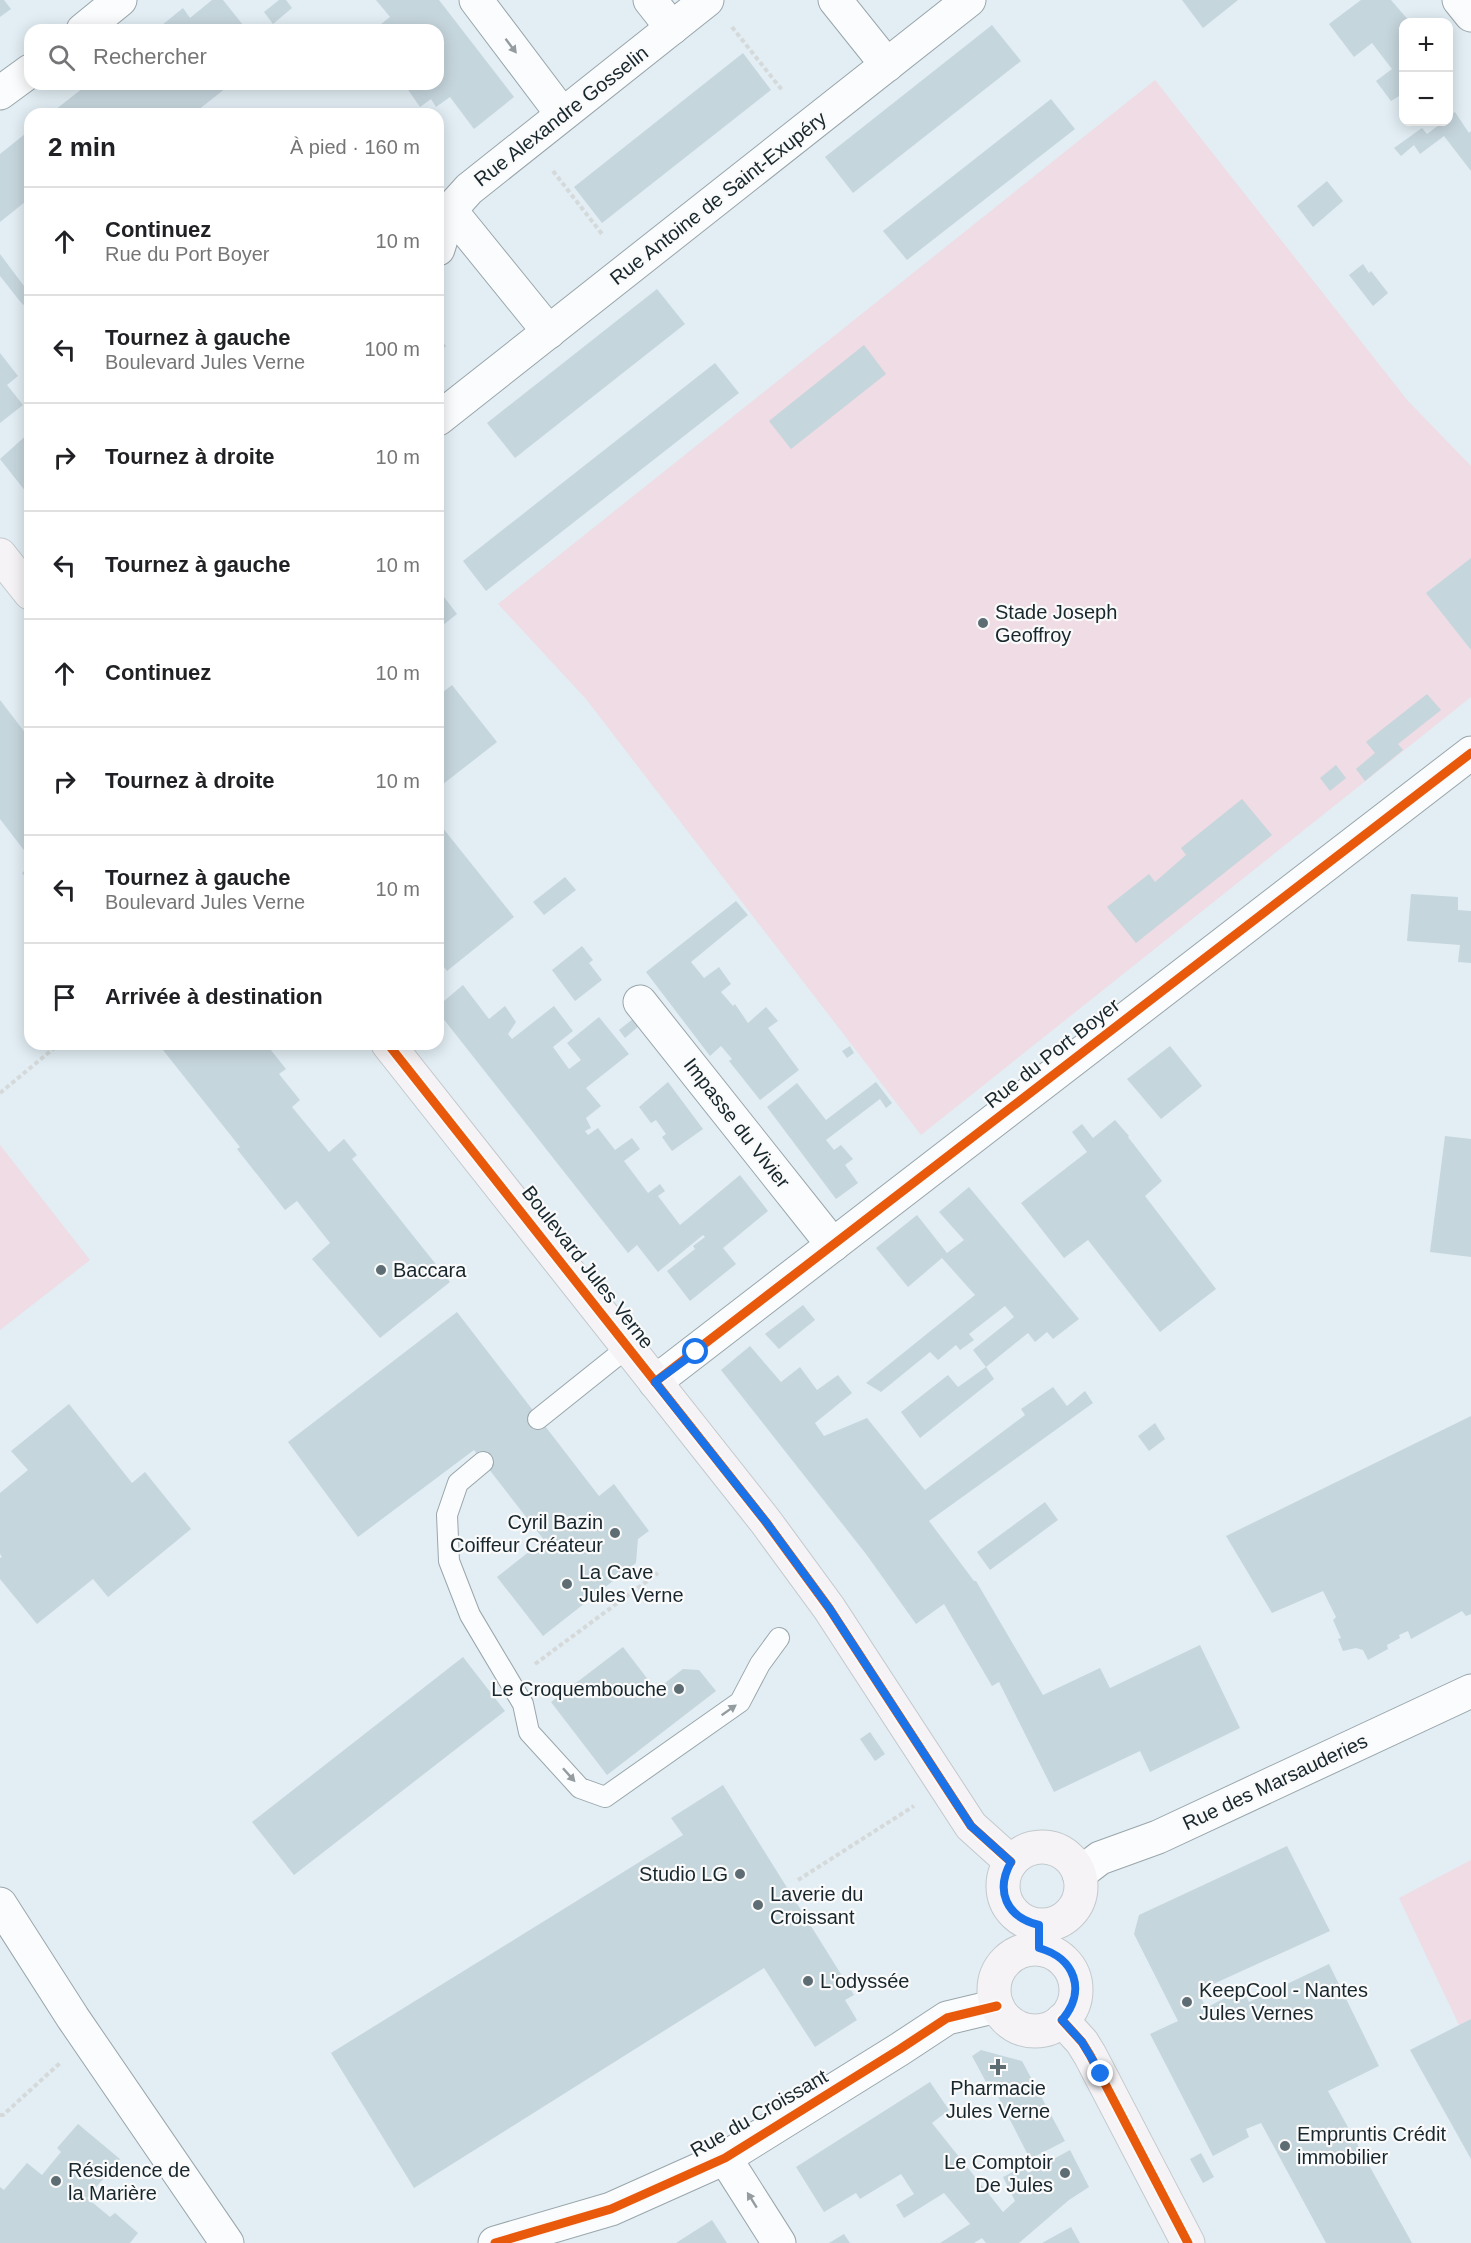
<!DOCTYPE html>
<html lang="fr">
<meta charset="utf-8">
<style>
:root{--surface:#fff;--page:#f6f6f6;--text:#202124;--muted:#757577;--line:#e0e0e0}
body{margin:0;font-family:Arial,sans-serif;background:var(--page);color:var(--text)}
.controls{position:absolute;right:18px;top:18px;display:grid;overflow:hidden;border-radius:12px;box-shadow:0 3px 15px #0003}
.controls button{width:54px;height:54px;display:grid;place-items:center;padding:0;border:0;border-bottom:2px solid var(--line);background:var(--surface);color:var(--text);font:30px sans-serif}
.stop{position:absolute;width:18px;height:18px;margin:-14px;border:4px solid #1a73e8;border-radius:50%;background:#fff}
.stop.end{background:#1a73e8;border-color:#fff;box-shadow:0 2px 6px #0008}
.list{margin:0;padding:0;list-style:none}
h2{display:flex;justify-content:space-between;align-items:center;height:78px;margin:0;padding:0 24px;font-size:26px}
h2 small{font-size:20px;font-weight:400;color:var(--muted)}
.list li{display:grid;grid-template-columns:39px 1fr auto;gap:18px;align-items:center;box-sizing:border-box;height:108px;padding:0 24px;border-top:2px solid var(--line)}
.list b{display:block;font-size:22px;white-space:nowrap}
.list p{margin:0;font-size:20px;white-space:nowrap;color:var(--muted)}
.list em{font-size:20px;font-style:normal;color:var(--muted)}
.icon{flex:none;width:33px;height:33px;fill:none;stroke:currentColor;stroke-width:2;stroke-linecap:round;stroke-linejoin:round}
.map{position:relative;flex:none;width:1471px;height:2243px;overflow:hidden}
.search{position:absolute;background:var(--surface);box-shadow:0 3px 15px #0003;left:24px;top:24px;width:420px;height:66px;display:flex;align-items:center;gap:15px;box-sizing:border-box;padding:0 21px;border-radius:18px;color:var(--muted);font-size:22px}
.panel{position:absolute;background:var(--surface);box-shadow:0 3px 15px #0003;left:24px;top:108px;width:420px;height:942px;border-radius:18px}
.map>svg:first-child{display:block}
</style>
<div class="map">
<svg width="1471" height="2243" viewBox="0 0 1471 2243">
<rect width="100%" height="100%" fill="#e2eef4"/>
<g fill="#efdce4">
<path d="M1155,80L1408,401L1471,466V558L1426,593L1471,650V697L921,1135L586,699L498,604Z"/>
<path d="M0,1145L90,1260L0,1330Z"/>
<path d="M1471,1860V2019L1459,2025L1399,1898Z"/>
</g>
<g fill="#c6d6dd">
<path d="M0,0H4L11,9L0,17Z"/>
<path d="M212,0H223L247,30H156L183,8L190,18Z"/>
<path d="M279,0H286L292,8L273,24L264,12Z"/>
<path d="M376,0H439L514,97L474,129L450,97L436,107L431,99L420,107L404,84H438V30H386L381,24L390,17Z"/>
<path d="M1182,0H1238L1203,28Z"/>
<path d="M1361,0H1391L1410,22H1404V93L1391,101L1376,81L1392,69L1372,43L1354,57L1329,24Z"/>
<path d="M992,25L1021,61L853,193L825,157Z"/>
<path d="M743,53L771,90L602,223L574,187Z"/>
<path d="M88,84H231L193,114H50Z"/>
<path d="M1051,99L1075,129L907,260L883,231Z"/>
<path d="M1455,112L1469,133L1471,131V171L1444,136L1420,154L1414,145L1401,156L1394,148L1422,128L1427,134L1443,122H1449V117Z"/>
<path d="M30,130V198L0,222V154Z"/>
<path d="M1327,181L1343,201L1313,227L1297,206Z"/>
<path d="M0,254L30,294V299L23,305L0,276Z"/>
<path d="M1363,264L1369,273L1371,271L1388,293L1373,306L1349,275Z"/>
<path d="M657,289L685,324L515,458L487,423Z"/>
<path d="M438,336L446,346L438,353Z"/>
<path d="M864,345L886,374L791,449L769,421Z"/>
<path d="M0,353L18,376L7,385L23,405L0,423Z"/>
<path d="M715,363L739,393L486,591L463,561Z"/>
<path d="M30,432V497L0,459Z"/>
<path d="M1471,558V650L1426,593Z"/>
<path d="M438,589L457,614L438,629Z"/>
<path d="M452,685L497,742L438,788V696Z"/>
<path d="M1427,694L1441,710L1398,744L1403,750L1365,781L1356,769L1375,753L1366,742Z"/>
<path d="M0,700L30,739V858L0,819Z"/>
<path d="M1336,765L1346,778L1330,791L1320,778Z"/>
<path d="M1242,799L1272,835L1136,943L1107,907L1149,874L1155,882L1186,855L1181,848Z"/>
<path d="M438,822L514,917L447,971L438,959Z"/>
<path d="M30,866V883L22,873Z"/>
<path d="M565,877L576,890L544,915L533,902Z"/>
<path d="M1411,894L1458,897V910L1471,911V963L1458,962L1460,945L1407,941Z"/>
<path d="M736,901L748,915L691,962L704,978L719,967L731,984L721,992L733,1006L735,1004L748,1023L766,1007L778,1021L768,1028L799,1070L760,1100L729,1061L732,1059L721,1046L710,1056L646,972Z"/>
<path d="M582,946L593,960L589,963L602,980L575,1001L552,970Z"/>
<path d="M463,985L489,1019L505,1006L516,1022L508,1034L512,1039L554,1006L573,1031L553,1047L569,1069L581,1060L567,1043L599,1017L629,1054L586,1088L601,1106L586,1118L591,1128L585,1131L588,1135L598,1128L615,1150L632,1138L640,1149L624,1161L648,1193L660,1184L665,1191L658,1196L680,1225L740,1175L768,1211L723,1248L736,1264L690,1301L667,1271L695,1249L693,1246L705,1237L703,1235L658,1272L637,1245L628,1253L438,1012V1006Z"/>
<path d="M634,1018L640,1025L625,1038L619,1030Z"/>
<path d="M160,1044H266L286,1069L279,1074L300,1100L292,1107L329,1152L344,1139L357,1155L352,1159L450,1282L380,1338L312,1259L330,1243L297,1201L285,1210L237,1149L240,1147L159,1045Z"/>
<path d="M850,1046L854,1053L847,1058L842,1051Z"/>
<path d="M1170,1046L1202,1086L1161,1119L1127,1079Z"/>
<path d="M668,1082L703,1129L672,1151L662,1137L666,1134L656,1120L651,1123L639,1107Z"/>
<path d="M876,1082L892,1103L886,1108L880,1099L826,1140L834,1150L841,1145L853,1159L845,1165L858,1183L836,1199L767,1107L797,1083L826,1120Z"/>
<path d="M1115,1120L1129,1136L1128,1137L1162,1181L1145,1196L1216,1289L1160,1332L1088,1240L1064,1258L1021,1203L1087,1152L1072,1132L1082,1124L1093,1138Z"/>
<path d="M1445,1136L1471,1139V1257L1430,1252Z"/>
<path d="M969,1187L1079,1319L1053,1339L1047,1332L1035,1342L1028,1333L986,1367L994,1379L920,1438L901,1412L948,1375L958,1387L986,1367L973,1350L1014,1317L1005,1306L969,1334L974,1340L960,1350L956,1345L938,1360L930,1352L881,1392L866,1383L975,1295L942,1258L908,1287L876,1248L917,1215L947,1253L964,1240L939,1212Z"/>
<path d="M803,1305L815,1320L779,1349L765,1334Z"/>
<path d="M457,1312L599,1496L614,1484L649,1531L638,1539L636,1563L543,1636L497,1577L544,1540L474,1450L358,1537L288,1442Z"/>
<path d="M750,1346L781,1382L800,1367L817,1390L838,1375L852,1393L815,1423L824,1436L867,1418L925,1490L1025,1415L1021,1409L1053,1387L1067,1406L1085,1391L1093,1403L929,1521L974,1581H976L1043,1695L1100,1668L1110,1688L1200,1645L1240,1728L1150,1772L1140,1751L1054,1792L999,1682L992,1686L944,1604L916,1624L866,1554L721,1370Z"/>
<path d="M69,1404L132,1483L145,1472L191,1529L108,1597L93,1579L37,1624L0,1579V1558L2,1557L0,1554V1493L28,1470L11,1451Z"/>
<path d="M1471,1416V1614L1466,1616L1462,1611L1411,1639L1408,1631L1399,1635L1400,1638L1387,1645L1388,1649L1368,1660L1363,1650L1356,1648L1343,1651L1338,1639L1341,1638L1333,1620L1336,1617L1323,1591L1272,1613L1226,1536Z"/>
<path d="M1155,1423L1165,1439L1149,1451L1138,1436Z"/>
<path d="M1045,1502L1058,1520L990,1570L977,1552Z"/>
<path d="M623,1647L656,1690L683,1669L699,1670L716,1691L607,1775L551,1702Z"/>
<path d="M463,1657L505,1711L294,1875L252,1822Z"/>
<path d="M870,1732L885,1754L875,1761L860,1739Z"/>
<path d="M723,1785L854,1995L845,2000L857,2020L815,2047L764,1968L414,2188L331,2053L683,1835L671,1818Z"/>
<path d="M1287,1846L1330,1931L1198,1991L1206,2008L1242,1989L1249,2002L1329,1964L1379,2066L1328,2091L1412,2243H1326L1261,2123L1246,2129L1249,2137L1213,2156L1150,2034L1178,2021L1134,1934L1139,1915Z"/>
<path d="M1471,2019V2159L1410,2050Z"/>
<path d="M981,2050L1022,2061L1065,2141L1030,2159L990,2081L986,2082L972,2056Z"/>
<path d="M930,2082L949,2110L932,2123L1003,2212L1015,2201L1003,2177L1024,2166L1028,2173L1070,2150L1089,2187L1069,2200L1019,2243H986L982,2238L974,2243H940L970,2224L944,2193L904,2218L896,2205L914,2194L901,2174L860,2199L856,2193L824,2212L796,2167Z"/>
<path d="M78,2124L120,2159L87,2198L110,2217L115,2213L138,2233L130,2243H0V2187L4,2190L27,2163L42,2175L61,2152L57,2148Z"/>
<path d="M1201,2153L1214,2177L1203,2183L1190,2159Z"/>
<path d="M712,2220L727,2243H676Z"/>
<path d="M1071,2227L1080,2243H1042Z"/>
<path d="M844,2234L850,2243H829Z"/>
</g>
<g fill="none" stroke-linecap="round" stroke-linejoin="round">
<g stroke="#99a6ab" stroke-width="22">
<g id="service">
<path d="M538,1419L628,1347"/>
<path d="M483,1462L458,1483L447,1515L449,1561L470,1615L523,1704L529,1732L580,1788L605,1797L740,1702L760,1664L779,1638"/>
</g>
</g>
<g stroke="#99a6ab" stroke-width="35">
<g id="minor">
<path d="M476,0L562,114"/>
<path d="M650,0L672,28"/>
<path d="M835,0L887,65"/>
<path d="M1459,0L1471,15"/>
<path d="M83,30L120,0"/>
<path d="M0,93L30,71"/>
<path d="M450,210L549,332"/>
<path d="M438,249L450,210L469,189L707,0"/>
<path d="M438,419L969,0"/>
<path d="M640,1002L833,1245"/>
<path d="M655,1382L1471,753"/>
<path d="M0,1904L73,2018L227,2243"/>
<path d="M725,2158L779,2243"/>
</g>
</g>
<g stroke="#99a6ab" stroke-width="35">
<g id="tertiary">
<path d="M1079,1874L1100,1858L1158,1837L1471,1691"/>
<path d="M495,2243L611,2209L725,2158L900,2049L947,2018L997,2006"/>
</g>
</g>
<g stroke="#c2c9cd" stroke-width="35">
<g id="primary">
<path d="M0,555L30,593"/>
<path d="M388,1044L766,1522L829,1608L971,1826L1011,1862"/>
<circle cx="1042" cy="1886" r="39"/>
<circle cx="1035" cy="1990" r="41"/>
<path d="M1062,2020L1082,2042L1090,2055L1188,2243"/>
</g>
</g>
<g stroke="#d5d9da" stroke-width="4" stroke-dasharray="4.5 3" stroke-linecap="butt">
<path d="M732,27L782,90"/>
<path d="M553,171L602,234"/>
<path d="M0,1093L59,1044"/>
<path d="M535,1664L658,1573"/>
<path d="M798,1880L914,1806"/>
<path d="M0,2115H3L60,2063"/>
</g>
<use href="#service" stroke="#fbfcfd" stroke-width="20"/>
<use href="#minor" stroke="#fbfcfd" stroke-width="33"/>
<use href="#tertiary" stroke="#fbfcfd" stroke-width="33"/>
<use href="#primary" stroke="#f5f3f5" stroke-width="33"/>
<g stroke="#fafafa" stroke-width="13">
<g id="cycleway">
<path d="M388,1044L766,1522L829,1608L971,1826L1011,1862"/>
<path d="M655,1382L1471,753"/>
<path d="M1062,2020L1082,2042L1090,2055L1188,2243"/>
<path d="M495,2243L611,2209L725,2158L900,2049L947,2018L997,2006"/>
</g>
</g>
<use href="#cycleway" stroke="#e8590c" stroke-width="9"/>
</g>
<defs><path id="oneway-solid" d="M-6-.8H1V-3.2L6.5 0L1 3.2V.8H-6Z" transform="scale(1.5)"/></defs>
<g fill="#949c9f">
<use href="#oneway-solid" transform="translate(511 46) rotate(53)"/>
<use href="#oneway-solid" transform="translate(729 1710) rotate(-35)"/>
<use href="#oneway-solid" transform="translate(569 1775) rotate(48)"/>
<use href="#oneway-solid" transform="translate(752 2200) rotate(-122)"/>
</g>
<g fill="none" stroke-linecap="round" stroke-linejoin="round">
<path stroke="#1a73e8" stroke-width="8" d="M696,1352L655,1382L766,1522L829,1608L971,1826L1011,1862C995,1891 1006,1917 1039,1925V1948C1075,1958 1087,1991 1062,2020L1082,2042L1101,2074"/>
</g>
<g fill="#5e6d73" stroke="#fafafa" stroke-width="2">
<circle cx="983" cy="623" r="6"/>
<circle cx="381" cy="1270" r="6"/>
<circle cx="615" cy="1533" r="6"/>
<circle cx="567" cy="1584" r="6"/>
<circle cx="679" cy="1689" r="6"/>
<circle cx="740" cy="1874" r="6"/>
<circle cx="758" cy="1905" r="6"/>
<circle cx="808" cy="1981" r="6"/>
<circle cx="1187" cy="2002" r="6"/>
<path d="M995 2058h6v6h6v6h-6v6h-6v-6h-6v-6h6z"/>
<circle cx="1285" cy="2146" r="6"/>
<circle cx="1065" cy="2173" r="6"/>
<circle cx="56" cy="2181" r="6"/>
</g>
<g text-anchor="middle" stroke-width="4.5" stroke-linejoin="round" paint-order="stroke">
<g font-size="20" fill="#17272d" stroke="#fafafa">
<text transform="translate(561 116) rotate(-38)" y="7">Rue Alexandre Gosselin</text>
<text transform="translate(718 198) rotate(-38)" y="7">Rue Antoine de Saint-Exupéry</text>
<text transform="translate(1052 1053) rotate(-38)" y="7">Rue du Port Boyer</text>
<text transform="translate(737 1123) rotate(52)" y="7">Impasse du Vivier</text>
<text transform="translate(588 1267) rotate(52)" y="7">Boulevard Jules Verne</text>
<text transform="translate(1275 1782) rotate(-25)" y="7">Rue des Marsauderies</text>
<text transform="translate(759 2113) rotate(-30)" y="7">Rue du Croissant</text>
</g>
<g font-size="20" fill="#17272d" stroke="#fafafa" text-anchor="start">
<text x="995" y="619">Stade Joseph<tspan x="995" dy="23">Geoffroy</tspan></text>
<text x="393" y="1277">Baccara</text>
<text x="603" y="1529" text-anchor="end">Cyril Bazin<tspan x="603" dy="23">Coiffeur Créateur</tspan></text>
<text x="579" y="1579">La Cave<tspan x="579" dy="23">Jules Verne</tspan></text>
<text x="667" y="1696" text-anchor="end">Le Croquembouche</text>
<text x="728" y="1881" text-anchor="end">Studio LG</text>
<text x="770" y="1901">Laverie du<tspan x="770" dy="23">Croissant</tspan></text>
<text x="820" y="1988">L'odyssée</text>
<text x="1199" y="1997">KeepCool - Nantes<tspan x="1199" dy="23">Jules Vernes</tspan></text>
<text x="998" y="2095" text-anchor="middle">Pharmacie<tspan x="998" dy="23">Jules Verne</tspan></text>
<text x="1297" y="2141">Empruntis Crédit<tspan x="1297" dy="23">immobilier</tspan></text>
<text x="1053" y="2169" text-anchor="end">Le Comptoir<tspan x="1053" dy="23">De Jules</tspan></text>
<text x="68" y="2177">Résidence de<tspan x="68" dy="23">la Marière</tspan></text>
</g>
</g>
</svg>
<div class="controls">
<button>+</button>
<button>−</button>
</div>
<div class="stop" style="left:696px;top:1352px"></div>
<div class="stop end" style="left:1101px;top:2074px"></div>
<div class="search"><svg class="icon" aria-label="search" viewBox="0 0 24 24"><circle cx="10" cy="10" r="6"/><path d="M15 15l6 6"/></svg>Rechercher</div>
<section class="panel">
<h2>2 min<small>À pied · 160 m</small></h2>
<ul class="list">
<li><svg class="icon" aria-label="ahead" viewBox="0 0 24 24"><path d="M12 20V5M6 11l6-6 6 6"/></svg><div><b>Continuez</b><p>Rue du Port Boyer</p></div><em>10 m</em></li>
<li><svg class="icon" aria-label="left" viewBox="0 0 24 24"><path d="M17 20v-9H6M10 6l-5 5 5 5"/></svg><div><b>Tournez à gauche</b><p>Boulevard Jules Verne</p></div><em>100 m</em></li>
<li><svg class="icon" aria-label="right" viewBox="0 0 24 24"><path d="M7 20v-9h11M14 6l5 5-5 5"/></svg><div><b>Tournez à droite</b></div><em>10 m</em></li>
<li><svg class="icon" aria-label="left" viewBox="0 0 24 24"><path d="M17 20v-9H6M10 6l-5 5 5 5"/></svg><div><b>Tournez à gauche</b></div><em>10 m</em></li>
<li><svg class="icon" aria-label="ahead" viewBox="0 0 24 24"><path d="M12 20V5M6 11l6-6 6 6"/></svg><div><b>Continuez</b></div><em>10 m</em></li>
<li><svg class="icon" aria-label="right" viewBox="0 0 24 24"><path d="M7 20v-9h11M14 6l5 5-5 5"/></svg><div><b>Tournez à droite</b></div><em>10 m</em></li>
<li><svg class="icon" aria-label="left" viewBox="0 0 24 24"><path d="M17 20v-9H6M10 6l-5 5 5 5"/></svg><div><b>Tournez à gauche</b><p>Boulevard Jules Verne</p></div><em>10 m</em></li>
<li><svg class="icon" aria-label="arrive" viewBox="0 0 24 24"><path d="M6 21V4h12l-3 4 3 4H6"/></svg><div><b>Arrivée à destination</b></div></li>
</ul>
</section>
</div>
